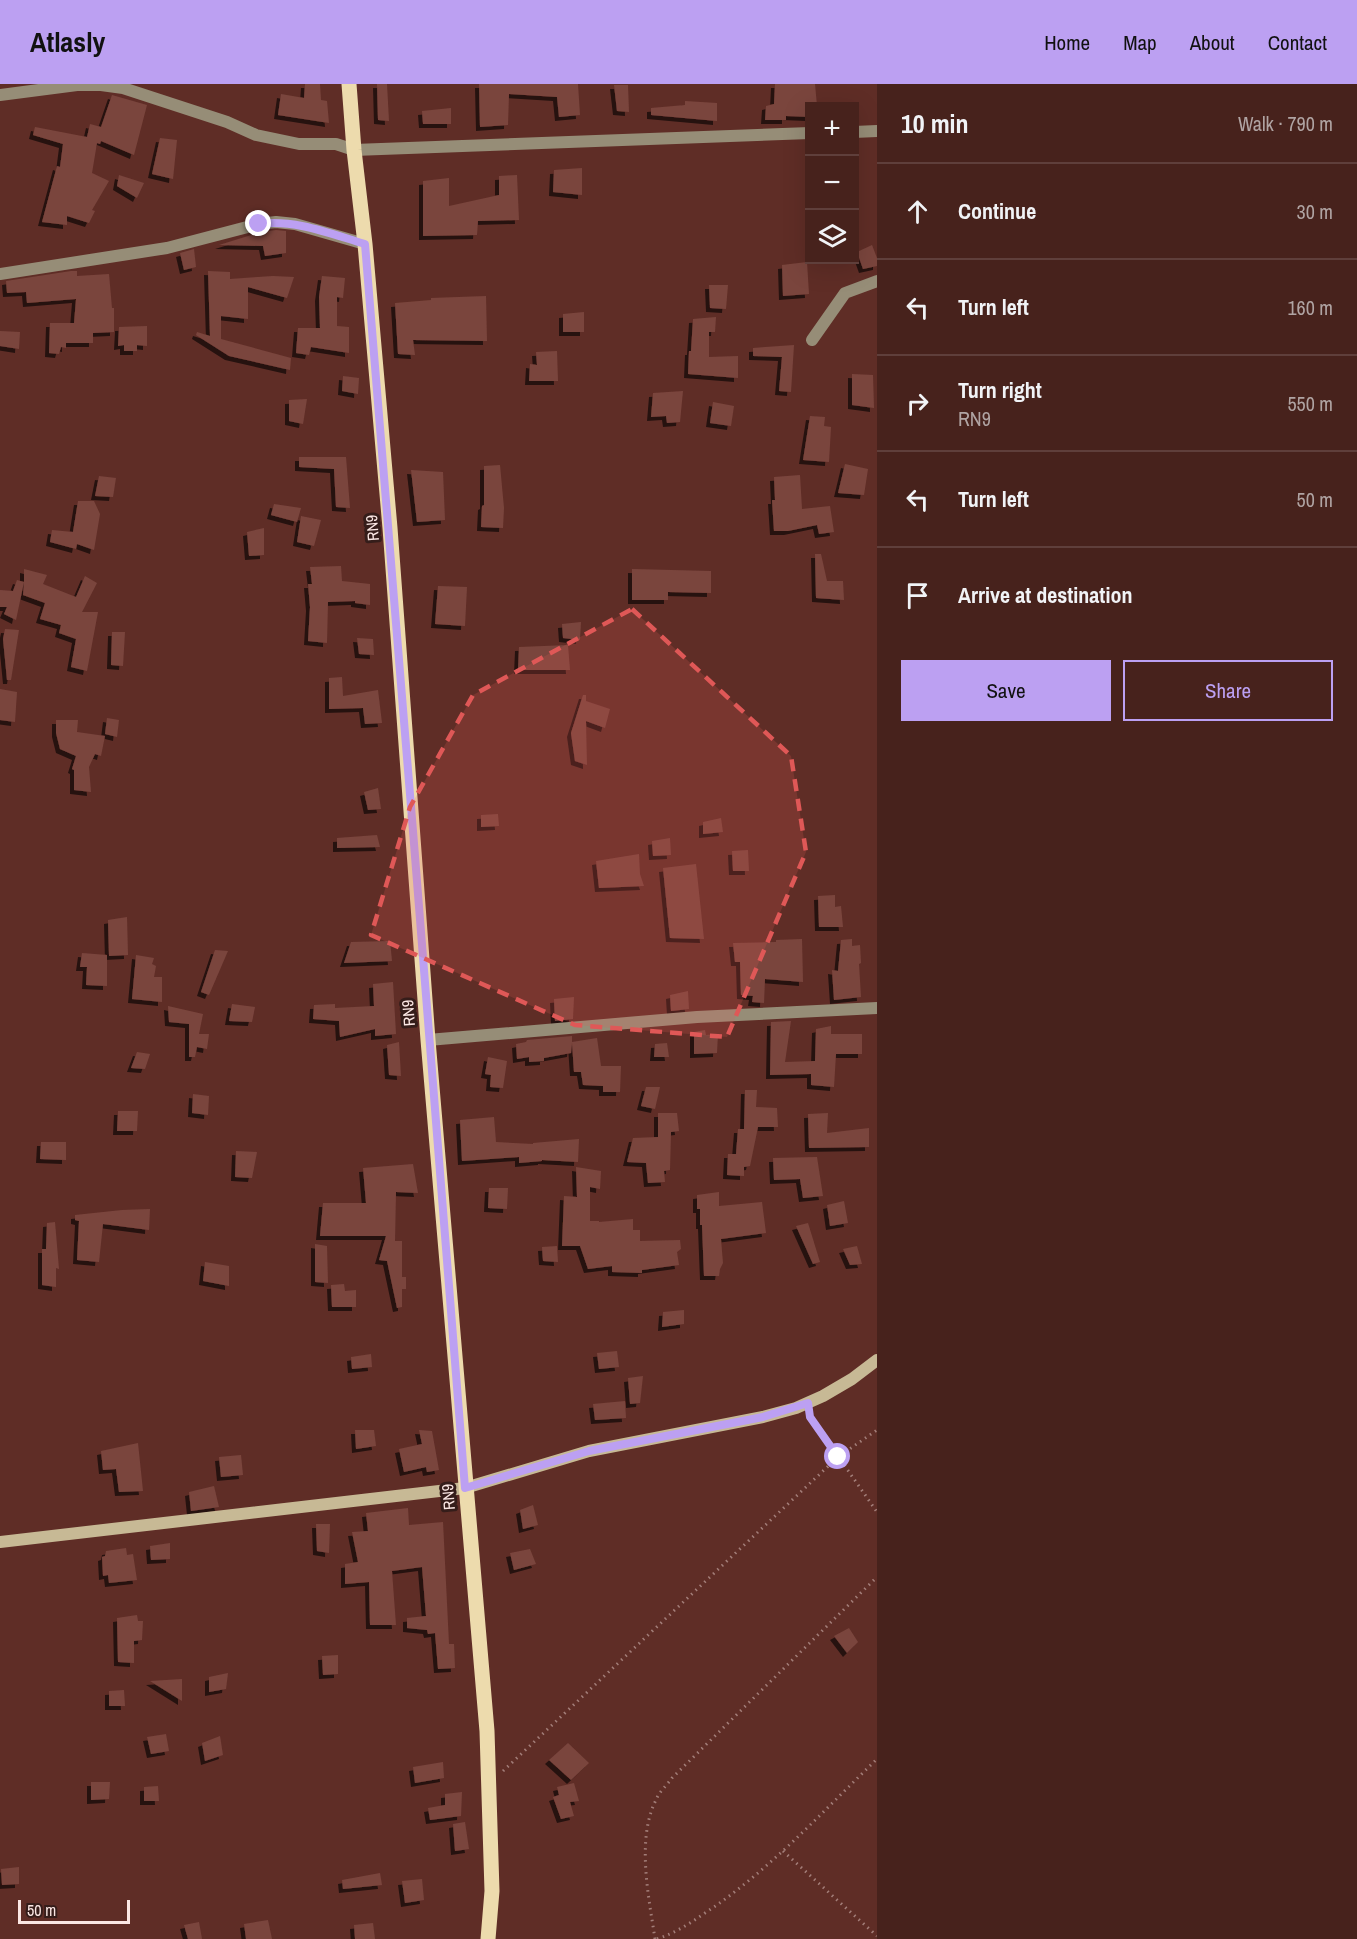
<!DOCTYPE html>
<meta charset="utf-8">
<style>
:root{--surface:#47221c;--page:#4e2a25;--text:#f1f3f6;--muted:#b0a4a3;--line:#5f3f3b;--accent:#bca0f2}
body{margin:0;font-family:"Archivo Narrow",sans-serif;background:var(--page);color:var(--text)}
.controls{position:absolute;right:18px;top:18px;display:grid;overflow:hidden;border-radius:0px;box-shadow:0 6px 24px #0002}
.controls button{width:54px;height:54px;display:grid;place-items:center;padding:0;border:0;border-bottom:2px solid var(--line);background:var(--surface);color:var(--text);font:30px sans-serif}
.scale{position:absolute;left:18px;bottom:15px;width:112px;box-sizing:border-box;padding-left:6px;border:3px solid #fbe7e4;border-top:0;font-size:16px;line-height:21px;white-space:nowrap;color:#fbe7e4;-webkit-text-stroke:4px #351d1a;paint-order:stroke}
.stop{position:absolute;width:18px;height:18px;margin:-14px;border:4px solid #bca0f2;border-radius:50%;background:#fff}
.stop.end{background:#bca0f2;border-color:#fff;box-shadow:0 2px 6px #0008}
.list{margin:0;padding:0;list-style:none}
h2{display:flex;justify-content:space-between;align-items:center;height:78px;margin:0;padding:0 24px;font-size:26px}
h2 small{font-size:20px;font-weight:400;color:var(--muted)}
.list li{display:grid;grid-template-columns:39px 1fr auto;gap:18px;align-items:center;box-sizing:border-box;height:96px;padding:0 24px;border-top:2px solid var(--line)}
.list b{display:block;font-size:22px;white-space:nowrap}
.list p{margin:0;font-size:20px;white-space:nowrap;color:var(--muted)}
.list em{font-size:20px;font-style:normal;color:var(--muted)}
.actions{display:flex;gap:12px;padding:18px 24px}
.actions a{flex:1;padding:14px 0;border:2px solid var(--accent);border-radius:0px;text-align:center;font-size:21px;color:var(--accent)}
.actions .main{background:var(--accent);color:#111}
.icon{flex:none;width:33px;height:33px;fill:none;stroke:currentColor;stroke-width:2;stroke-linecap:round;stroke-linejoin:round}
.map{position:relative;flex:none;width:877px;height:1855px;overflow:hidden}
header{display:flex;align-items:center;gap:36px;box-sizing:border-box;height:84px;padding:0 30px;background:var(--accent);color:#111}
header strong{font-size:28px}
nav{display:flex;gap:33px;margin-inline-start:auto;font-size:21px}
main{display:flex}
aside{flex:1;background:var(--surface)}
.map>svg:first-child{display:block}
</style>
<header>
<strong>Atlasly</strong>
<nav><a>Home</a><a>Map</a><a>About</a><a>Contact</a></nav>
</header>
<main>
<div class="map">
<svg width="877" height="1855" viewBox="0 0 877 1855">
<defs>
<filter id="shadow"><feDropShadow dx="-4" dy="4" stdDeviation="0" flood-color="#0009"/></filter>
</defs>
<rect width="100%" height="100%" fill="#5f2d26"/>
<g fill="#7a453d" filter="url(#shadow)">
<path d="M305,0H320L321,16L327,17L329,39L278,31L281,10L304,14Z"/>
<path d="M377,0H387L389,37L378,36Z"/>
<path d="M479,0H578L580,31L559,33L557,13L509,10L508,41L480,43Z"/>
<path d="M775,0H815L817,22H810V33L786,32V36H765L766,22L774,20Z"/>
<path d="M614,1H628L629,28L617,27Z"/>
<path d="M112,11L147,21L134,71L101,57L100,60L97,59L92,89L109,97L92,126L95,127L89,139L67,132V141L42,138L57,82L60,83L63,60L33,51L35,43L87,53L90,40L101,43Z"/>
<path d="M685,17L717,19V37L651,31V24L685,21Z"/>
<path d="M451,24V40H423L422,27Z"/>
<path d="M160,54L177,56L173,95L152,90Z"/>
<path d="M582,84V111L553,108L554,86Z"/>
<path d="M119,91L144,99L137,114L117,102Z"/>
<path d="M517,91L519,136L478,137L477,151L423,152V97L449,94V122L499,111V92Z"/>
<path d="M276,146L286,147V169L265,172L263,162L219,161L261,148Z"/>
<path d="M872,161L877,174V182L863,185L857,168Z"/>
<path d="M194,165L196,183L184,186L180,169Z"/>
<path d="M807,178L809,210L783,212L782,181Z"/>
<path d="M71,187H77V192L109,190L112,224H114V248L93,249V259H66V264L61,263L59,270L49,269L50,239H74L76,215L27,219L26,208L7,209L6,197Z"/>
<path d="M208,187L230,188V195L273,192L294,193L287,214L248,203V235L221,232V255L291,274L290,286L229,272L196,251L197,248L210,252Z"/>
<path d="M322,192L345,194L343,214L337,213V242L349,243V269L311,263L309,271L296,269L298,244H320L319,213Z"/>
<path d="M709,201H728L726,225L710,224Z"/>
<path d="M486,212L487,257L413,256L415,271L398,270L395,219L431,216V214Z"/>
<path d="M584,228V248H563V230Z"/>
<path d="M716,233L715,248H709V273L738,272V294L688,290L689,267H691L693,235Z"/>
<path d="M147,242V262L137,261V267H124V261L118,262L119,243Z"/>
<path d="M0,247L20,248L19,265L0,262Z"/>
<path d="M794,261L791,308L779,307L782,273L753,272V264Z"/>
<path d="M557,267L558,297H529L530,280L537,281L536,268Z"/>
<path d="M852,290L873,291L874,324L852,321Z"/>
<path d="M343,292L359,294L358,310L342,307Z"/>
<path d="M683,307L680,338L667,339L666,332L651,333L653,309Z"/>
<path d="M307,315L303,340L289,337V316Z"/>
<path d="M713,318L734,322L731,342L710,339Z"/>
<path d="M810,332L825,333L824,342L831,343L829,378L803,376Z"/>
<path d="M299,373H346L350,424L336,423L334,385L299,383Z"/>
<path d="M845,380L868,385L864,411L838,409Z"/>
<path d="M500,381L504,424L503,444L481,443L482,422L484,421V382Z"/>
<path d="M411,386L443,388L445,436L417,438Z"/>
<path d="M800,391L802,425L830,422L834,448L819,450L817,441L788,447H774L772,416H775L774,393Z"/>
<path d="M99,392L116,394L113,413L95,412Z"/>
<path d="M78,417H94L100,430L94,466L77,460L76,465L50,458L52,446L73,448Z"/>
<path d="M274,420L301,424L297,438L271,431Z"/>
<path d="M301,432L321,436L314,462L297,458Z"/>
<path d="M264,444V471L249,472L247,448Z"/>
<path d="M815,470H821L827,497H843L844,516L816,514Z"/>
<path d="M341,482L342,497L370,500V521L355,519V517L328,518L327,559L308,557L310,523L308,500H312L310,483Z"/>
<path d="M24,485L47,491L43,500L76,513L85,492L97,499L82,528H98L87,587L71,583L76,555L59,549L61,541L40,535L45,519L23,511L24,498L16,536L4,530L7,523H0V506L13,507L17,496L24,498Z"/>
<path d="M632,485L711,487V509L668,508V516H632Z"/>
<path d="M438,502L467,503L465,542L435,540Z"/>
<path d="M581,538L580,556L563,554L562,540Z"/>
<path d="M5,545L19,546L11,596H7L3,555Z"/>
<path d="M112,548H125L123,582L111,581Z"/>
<path d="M357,554L373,555L374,571L359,570Z"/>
<path d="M568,561L570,586H518L519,563Z"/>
<path d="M342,593L343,612L378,606L382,639L365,640L363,624L329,625V594Z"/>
<path d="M0,605L17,608L15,638L0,636Z"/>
<path d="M583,611H586V617L610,625L605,644L586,637L587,681L575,677L571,649Z"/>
<path d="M107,634L119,636L117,653L105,650Z"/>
<path d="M56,636H78L77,648L105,652L101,672L95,670L89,683L91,708L74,706V686L72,685L76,672L60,665L56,649Z"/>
<path d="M378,704L381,725L368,726L364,708Z"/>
<path d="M498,730L499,742L481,743V731Z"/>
<path d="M721,734L723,748L703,750V738Z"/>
<path d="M377,751L380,763L337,764V754Z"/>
<path d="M670,754L671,771L653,772L652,757Z"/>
<path d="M748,766L749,787H733L732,767Z"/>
<path d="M639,770L640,790L644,802L599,804L596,777Z"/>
<path d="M696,780L704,855L670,854L663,784Z"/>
<path d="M835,811V823L841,822L843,843H819L818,812Z"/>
<path d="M127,833L128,871L109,872L108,836Z"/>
<path d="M802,855L803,898L765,895L764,919L752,918L753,912L741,911L740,878H735L733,859L776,858V856Z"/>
<path d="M852,855V862L860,861L861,879L859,880L861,913L834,916L832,886L838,887L841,856Z"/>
<path d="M390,857L392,877L344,879L351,858Z"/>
<path d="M215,866L228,867L209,911L201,908Z"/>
<path d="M82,869L107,871V902L86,901L87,883H80Z"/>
<path d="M136,871L154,874L152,880L156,882L154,893H162V918L132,915Z"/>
<path d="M393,898L396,950L375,952V945L340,953L339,937L313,935L314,921L335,920V924L374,922L373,900Z"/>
<path d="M688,907L689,925L671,927L670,911Z"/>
<path d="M574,913L573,935L555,937L554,915Z"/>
<path d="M232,920L255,923L252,938L229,937Z"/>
<path d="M168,922L203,930L199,950H209L207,965L197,963L195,973H189V940L169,938Z"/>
<path d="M791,937L785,978L815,977L816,945L831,942V950H862V970H836L834,1003L811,1001V990L770,991L771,938Z"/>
<path d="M705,946L706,951L718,950L717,969L694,970V948Z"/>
<path d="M572,952V958L597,954L601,982H621L620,1008H603V1002L583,1001L581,988H574L572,959L571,969L544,974V977L529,978V973L517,975L516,960L526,958L527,956Z"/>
<path d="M399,958L401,992L389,991L387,961Z"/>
<path d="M667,959L669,973H654L655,960Z"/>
<path d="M137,968L150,970L145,985L131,984Z"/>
<path d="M488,973L507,977L503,1004L490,1003L491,991L485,990Z"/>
<path d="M646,1003H660L655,1025L641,1022Z"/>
<path d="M745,1006H757L756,1023L777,1024L778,1043H758L750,1082L744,1083V1092L727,1091L728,1070H736L738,1045H744Z"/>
<path d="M193,1010L209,1012L208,1031L192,1029Z"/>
<path d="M118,1027H138L137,1047H117Z"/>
<path d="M658,1029H677L679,1047L671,1048L670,1086L664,1087L665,1098L648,1099L646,1079L627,1078L633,1054L658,1053Z"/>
<path d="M828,1029L827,1049L869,1044V1063L809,1064L808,1030Z"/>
<path d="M494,1033L496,1058L533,1060V1059L579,1055L578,1078L542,1076V1077L519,1079V1073L462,1077L460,1036Z"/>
<path d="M41,1058H66V1076L40,1075Z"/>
<path d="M236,1067L257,1068L252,1094L235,1093Z"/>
<path d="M817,1073L823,1112L803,1114L800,1095L774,1096L773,1074Z"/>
<path d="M413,1080L418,1109L396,1108L395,1157H402V1193H406V1205H402V1223L397,1224L387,1177L379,1176L386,1152H320L323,1119H366L363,1084Z"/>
<path d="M576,1083L601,1087L600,1105L590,1103V1137H599V1138L633,1135V1146H640V1157L680,1156L681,1165L677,1168L679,1181L642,1186V1189L612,1188V1182L588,1185L580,1162H562L564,1112L577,1113Z"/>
<path d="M489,1104H508L507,1125L488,1124Z"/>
<path d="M719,1108V1122L762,1118L766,1149L721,1155L723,1179L720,1185L719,1192H704L702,1141H700V1125H697V1111Z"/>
<path d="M844,1117L848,1139L830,1142L827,1121Z"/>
<path d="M150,1125L149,1146L103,1140L99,1178L77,1176L79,1137L75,1136V1131L122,1126Z"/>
<path d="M55,1138L59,1185L56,1184V1203L42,1201V1165H46L47,1139Z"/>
<path d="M808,1139L820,1178L813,1180L796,1142Z"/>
<path d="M315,1160L327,1162L328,1199L315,1198Z"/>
<path d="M557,1162L558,1178L543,1177L542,1163Z"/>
<path d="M857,1162L862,1180L850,1181L843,1165Z"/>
<path d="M205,1178L229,1182V1202L203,1197Z"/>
<path d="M344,1200L345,1207L356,1206V1223H332L331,1201Z"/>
<path d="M684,1226V1240L662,1243L663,1228Z"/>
<path d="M617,1267L619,1283L599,1285L597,1269Z"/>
<path d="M371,1270L372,1283L352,1285L351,1273Z"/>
<path d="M643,1292L640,1319L630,1320L628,1294Z"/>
<path d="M625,1317L626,1334L595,1336L593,1320Z"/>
<path d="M355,1346H374L376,1362L356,1365Z"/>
<path d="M419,1346L432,1347L439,1386L427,1388L426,1383L404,1388L399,1365L422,1360Z"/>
<path d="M138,1359L143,1407L119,1408L116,1385L103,1386L101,1367Z"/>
<path d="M241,1371L243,1391L221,1393L219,1373Z"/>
<path d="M214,1402L219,1423L191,1427L189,1408Z"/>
<path d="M533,1421L538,1441L523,1445L520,1426Z"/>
<path d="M408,1424L409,1441L443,1438L449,1560H454L455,1584L438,1585L435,1549L428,1550L427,1546L407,1544V1534L426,1532L422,1483L392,1487L396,1541H370L369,1498L345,1500V1480L358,1478L352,1448L368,1447L366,1429Z"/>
<path d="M316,1440H330L329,1469L317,1467Z"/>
<path d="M170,1459V1475L151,1476L150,1462Z"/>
<path d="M126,1464L127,1471L133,1470L137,1496L109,1499L108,1491L103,1492L102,1473L105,1472L106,1467Z"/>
<path d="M530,1465L536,1480L514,1486L510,1469Z"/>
<path d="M137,1531L138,1537H143L142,1556L134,1557V1579L118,1578L117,1534Z"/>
<path d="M849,1544L858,1558L847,1569L834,1552Z"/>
<path d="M338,1571V1590L323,1591L322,1572Z"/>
<path d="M228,1589L226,1605L209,1608V1593Z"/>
<path d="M182,1595V1617L150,1597Z"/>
<path d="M124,1606L125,1622H109V1607Z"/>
<path d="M166,1650L169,1667L151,1670L147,1653Z"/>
<path d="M220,1652L223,1671L205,1677L202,1659Z"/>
<path d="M568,1659L589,1679L571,1696L549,1676Z"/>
<path d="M443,1678L444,1694L415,1699L413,1683Z"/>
<path d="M91,1698H110L109,1715L91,1716Z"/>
<path d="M574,1699L579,1717L570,1718L574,1732L561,1735L553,1713L559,1711L557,1703Z"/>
<path d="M158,1702L159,1717H144V1703Z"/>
<path d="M462,1708L461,1732L430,1736L428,1724L445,1721V1710Z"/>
<path d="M465,1738L469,1765L455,1767L453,1740Z"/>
<path d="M19,1783V1800L2,1801L1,1785Z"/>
<path d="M380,1789L382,1801L343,1805L342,1796Z"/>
<path d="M422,1795L424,1816L405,1819L402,1797Z"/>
<path d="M268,1836L272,1855H246L244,1840Z"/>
<path d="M199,1838L202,1855H188L184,1841Z"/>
<path d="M373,1839L375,1855H355L354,1841Z"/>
</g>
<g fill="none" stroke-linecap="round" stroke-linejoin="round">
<g stroke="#a37e79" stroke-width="3" stroke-dasharray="1.5 4.5" stroke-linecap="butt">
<path d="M810,1332L877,1428"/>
<path d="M503,1687L838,1373L877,1346"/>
<path d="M783,1767L877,1852"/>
<path d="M655,1855C649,1814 636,1755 656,1716C659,1708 667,1701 672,1694L877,1493"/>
<path d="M657,1855C675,1849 689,1840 705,1829C769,1787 822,1728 877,1675"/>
</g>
<g stroke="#968d77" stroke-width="12">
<path d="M0,11L77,1H101L123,4L227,38L256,51L299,60H336L354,66L810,49"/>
<path d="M854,48L877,47"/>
<path d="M0,190L167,164L259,140L276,138L295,140L365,160"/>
<path d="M812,256L845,209L877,197"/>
<path d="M428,956L697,933L877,924"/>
</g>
<path stroke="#c7b995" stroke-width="12" d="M0,1458L465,1404L589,1367L763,1333L796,1324L823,1312L852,1295L877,1276"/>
<path stroke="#eddbad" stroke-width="15" d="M349,0L354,66L365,160L390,444L428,956L487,1647L492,1807L488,1855"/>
</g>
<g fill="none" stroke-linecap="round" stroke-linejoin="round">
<path stroke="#bca0f2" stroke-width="8" d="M259,140C295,135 331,150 365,160C401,574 431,990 465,1404L589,1367L763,1333L808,1319L810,1333L838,1373"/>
</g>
<path fill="#df5857" fill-opacity="0.2" stroke="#df5857" stroke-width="4.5" stroke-dasharray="12 8" stroke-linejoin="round" d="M632,525L791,672L806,768L727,953L575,941L371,851L410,723L473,611Z"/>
<g text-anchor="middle" stroke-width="6" stroke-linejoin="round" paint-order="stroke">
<g font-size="16" fill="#fbe7e4" stroke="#351d1a">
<text transform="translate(372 444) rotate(-95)" y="6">RN9</text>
<text transform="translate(408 929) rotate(-94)" y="6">RN9</text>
<text transform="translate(448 1413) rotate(-95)" y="6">RN9</text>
</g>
</g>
</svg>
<div class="controls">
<button>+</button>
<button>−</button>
<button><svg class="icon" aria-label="layers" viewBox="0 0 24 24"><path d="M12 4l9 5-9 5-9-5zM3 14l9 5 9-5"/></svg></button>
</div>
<div class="scale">50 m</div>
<div class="stop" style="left:838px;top:1373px"></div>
<div class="stop end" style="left:259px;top:140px"></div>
</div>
<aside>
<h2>10 min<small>Walk · 790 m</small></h2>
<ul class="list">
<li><svg class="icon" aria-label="ahead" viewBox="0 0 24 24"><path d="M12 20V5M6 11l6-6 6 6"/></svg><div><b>Continue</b></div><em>30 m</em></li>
<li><svg class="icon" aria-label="left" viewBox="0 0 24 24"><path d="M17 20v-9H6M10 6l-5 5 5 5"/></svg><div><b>Turn left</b></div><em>160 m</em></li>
<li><svg class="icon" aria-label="right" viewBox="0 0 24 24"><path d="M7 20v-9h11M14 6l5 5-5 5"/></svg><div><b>Turn right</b><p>RN9</p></div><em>550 m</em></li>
<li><svg class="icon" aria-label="left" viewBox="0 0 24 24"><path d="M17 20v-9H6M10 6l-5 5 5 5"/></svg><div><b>Turn left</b></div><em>50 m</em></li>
<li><svg class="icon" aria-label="arrive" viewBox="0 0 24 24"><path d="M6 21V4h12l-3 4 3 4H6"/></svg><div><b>Arrive at destination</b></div></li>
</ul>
<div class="actions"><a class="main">Save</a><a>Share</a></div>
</aside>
</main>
